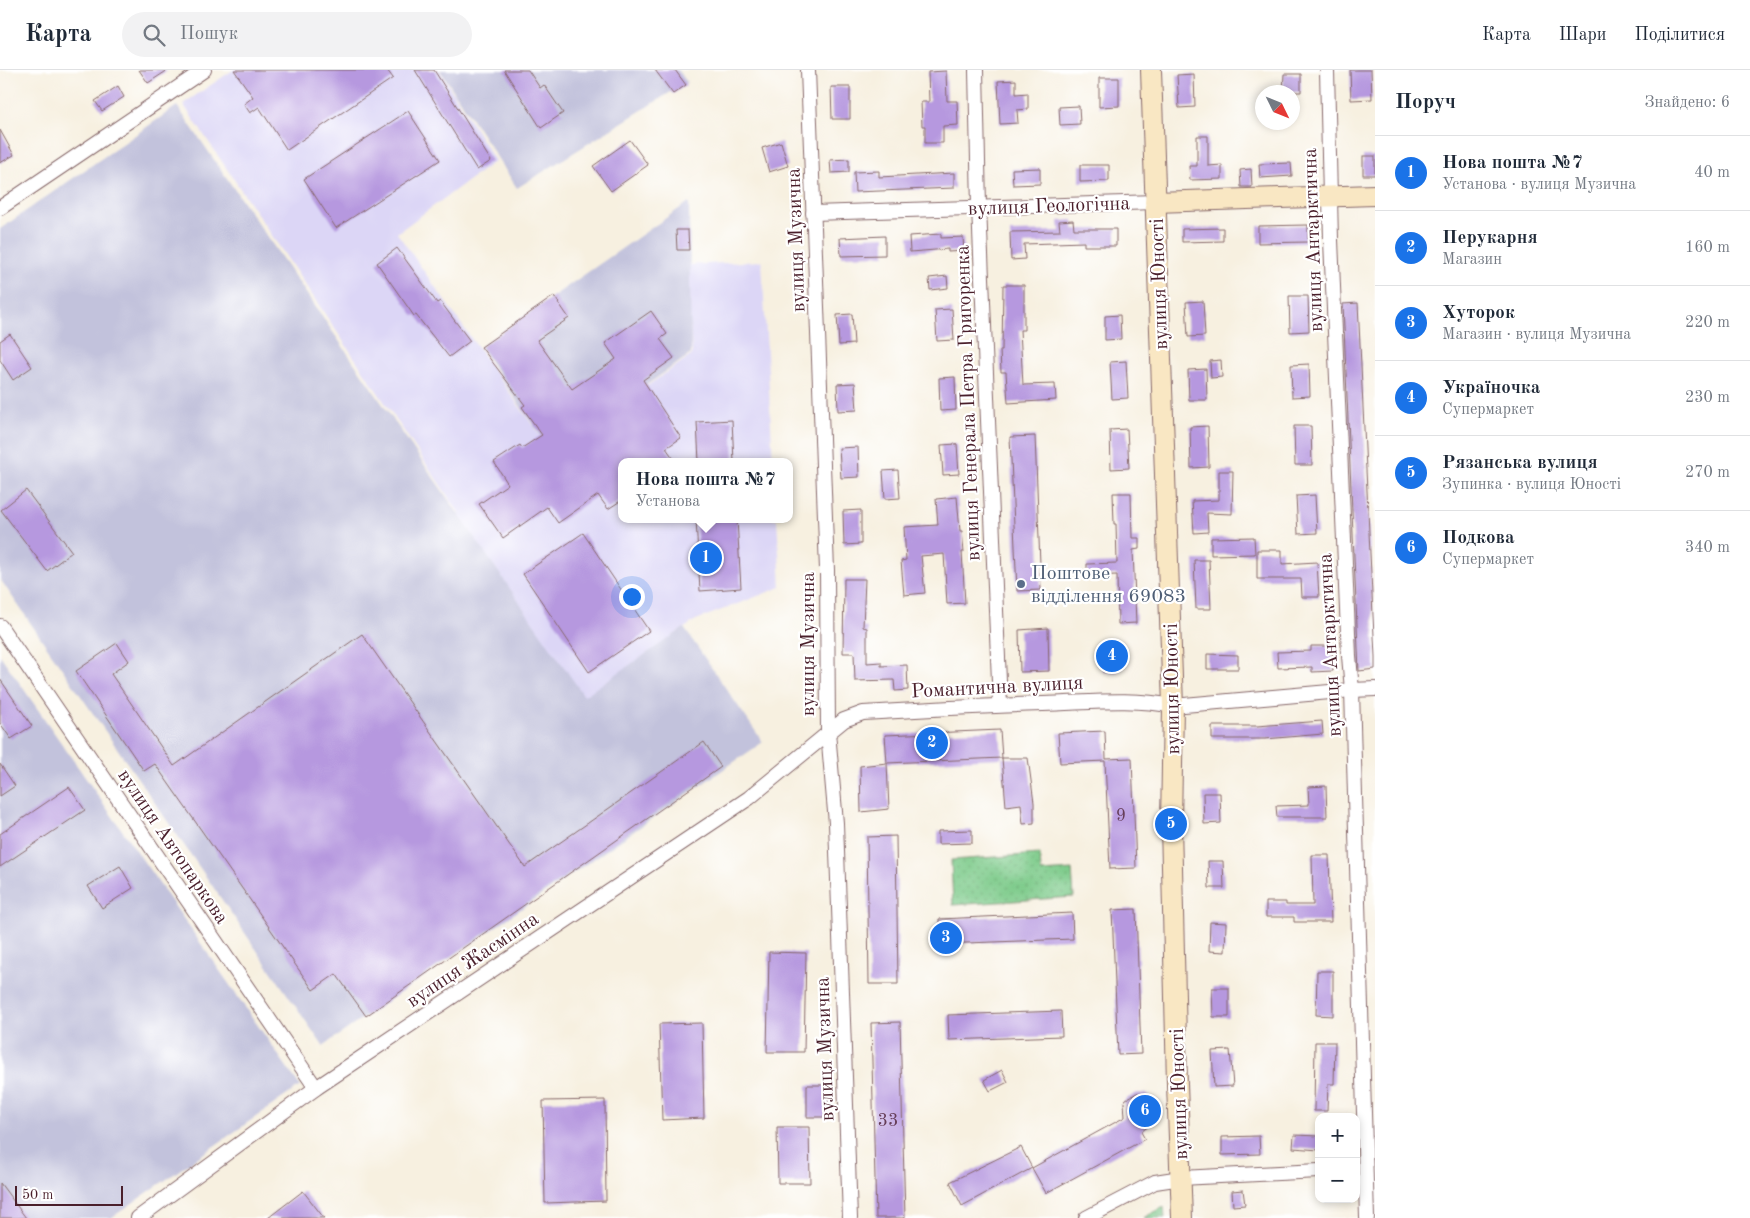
<!DOCTYPE html>
<html lang="uk">
<meta charset="utf-8">
<style>
:root{--surface:#fff;--page:#f2f2f3;--text:#1f2937;--muted:#747a83;--line:#e0e1e3;--accent:#1a73e8}
body{margin:0;font-family:"Old Standard TT",serif;background:var(--page);color:var(--text)}
.controls{position:absolute;right:15px;bottom:15px;display:grid;overflow:hidden;border-radius:10px;box-shadow:0 2px 8px #0003}
.controls button{width:45px;height:45px;display:grid;place-items:center;padding:0;border:0;border-bottom:1px solid var(--line);background:var(--surface);color:var(--text);font:25px sans-serif}
.compass{position:absolute;left:1255px;top:15px;width:45px;height:45px;border-radius:50%;background:var(--surface);box-shadow:0 2px 8px #0003;rotate:133deg}
.scale{position:absolute;left:15px;bottom:12px;width:108px;box-sizing:border-box;padding-left:5px;border:2px solid #4a1f2b;border-top:0;font-size:14px;line-height:18px;white-space:nowrap;color:#4a1f2b;-webkit-text-stroke:4px #fff;paint-order:stroke}
.you{position:absolute;left:631px;top:526px;width:18px;height:18px;margin:-12px;border:4px solid #fff;border-radius:50%;background:#1a73e8;box-shadow:0 0 0 8px #1a73e833}
.badge{display:grid;place-items:center;width:32px;height:32px;border-radius:50%;background:var(--accent);color:#fff;font-size:16px;font-weight:700}
.pin{position:absolute;translate:-50% -50%;border:2px solid #fff;box-shadow:0 1px 5px #0006}
.popup{position:absolute;left:618px;top:388px;width:175px;height:65px;box-sizing:border-box;display:grid;place-content:center;border-radius:10px;background:var(--surface);filter:drop-shadow(0 1px 4px #0005);font-size:16px;white-space:nowrap;color:var(--muted)}
.popup b{font-size:19px;color:var(--text)}
.popup::after{content:'';position:absolute;left:50%;top:100%;margin-left:-10px;border:10px solid transparent;border-top-color:var(--surface)}
.list{margin:0;padding:0;list-style:none}
h2{display:flex;justify-content:space-between;align-items:center;height:65px;margin:0;padding:0 20px;font-size:21px}
h2 small{font-size:16px;font-weight:400;color:var(--muted)}
.list li{display:grid;grid-template-columns:32px 1fr auto;gap:15px;align-items:center;box-sizing:border-box;height:75px;padding:0 20px;border-top:1px solid var(--line)}
.list b{display:block;font-size:19px;white-space:nowrap}
.list p{margin:0;font-size:16px;white-space:nowrap;color:var(--muted)}
.list em{font-size:16px;font-style:normal;color:var(--muted)}
.icon{flex:none;width:28px;height:28px;fill:none;stroke:currentColor;stroke-width:2;stroke-linecap:round;stroke-linejoin:round}
.map{position:relative;flex:none;width:1375px;height:1148px;overflow:hidden}
header{display:flex;align-items:center;gap:30px;box-sizing:border-box;height:70px;padding:0 25px;background:var(--surface);border-bottom:1px solid var(--line)}
header strong{font-size:24px}
nav{display:flex;gap:28px;margin-inline-start:auto;font-size:18px}
.search{width:350px;height:45px;background:var(--page);display:flex;align-items:center;gap:12px;box-sizing:border-box;padding:0 18px;border-radius:28px;color:var(--muted);font-size:19px}
main{display:flex}
aside{flex:1;background:var(--surface)}
.map>svg:first-child{display:block}
</style>
<header>
<strong>Карта</strong>
<div class="search"><svg class="icon" aria-label="search" viewBox="0 0 24 24"><circle cx="10" cy="10" r="6"/><path d="M15 15l6 6"/></svg>Пошук</div>
<nav><a>Карта</a><a>Шари</a><a>Поділитися</a></nav>
</header>
<main>
<div class="map">
<svg width="1375" height="1148" viewBox="0 0 1375 1148">
<defs>
<pattern id="grass-tufts" width="24" height="20" patternUnits="userSpaceOnUse" patternTransform="scale(1.25)"><rect width="24" height="20" fill="#7dcb8a"/><path d="M3 7l-1-3M5 7V3M7 7l1-3M15 17l-1-3M17 17v-4M19 17l1-3" fill="none" stroke="#6eae77"/></pattern>
<pattern id="park-dots" width="8" height="8" patternUnits="userSpaceOnUse" patternTransform="scale(1.25)"><rect width="8" height="8" fill="#7dcb8a"/><path d="M2 2h.1M6 6h.1" fill="none" stroke="#6eae77" stroke-width="1.8" stroke-linecap="round"/></pattern>
</defs>
<rect width="100%" height="100%" fill="#fff"/>
<filter id="ink" filterUnits="userSpaceOnUse"><feTurbulence type="fractalNoise" baseFrequency=".02" numOctaves="2"/><feDisplacementMap in="SourceGraphic" scale="10" xChannelSelector="R" yChannelSelector="G"/><feConvolveMatrix kernelMatrix="1 2 1 2 8 2 1 2 1" color-interpolation-filters="sRGB"/></filter>
<filter id="wash" filterUnits="userSpaceOnUse"><feTurbulence type="fractalNoise" baseFrequency=".0096" numOctaves="4" result="noise"/><feDisplacementMap in="SourceGraphic" scale="20" xChannelSelector="R" yChannelSelector="G"/><feGaussianBlur stdDeviation="1.12" result="paint"/><feColorMatrix in="noise" values="0 0 0 0 0 0 0 0 0 0 0 0 0 0 0 0 0 1.4 0 .05"/><feComposite in="paint" operator="in"/></filter>
<g filter="url(#wash)">
<rect width="100%" height="100%" fill="#f7f0e0"/>
<path fill="#dcd6f6" d="M233,0H439L495,91L397,163L550,380L504,414L692,285L687,195L762,191L773,392H622V449H777L781,517L696,550L584,627L459,445L460,444L183,34Z"/>
<g fill="#c2c2dc">
<path d="M440,0H678L687,12L517,118Z"/>
<path d="M177,36L584,626L684,558L763,672L323,976L0,509V159Z"/>
<path d="M689,132L691,284L551,381L480,277Z"/>
<path d="M0,585L300,1016L111,1148H0Z"/>
</g>
<path fill="url(#grass-tufts)" stroke="#64755a" d="M1164,1137L1165,1148H1143Z"/>
<path fill="url(#park-dots)" stroke="#64755a" d="M1040,784L1041,802L1072,800L1074,827L953,835L951,790Z"/>
<g id="blocks">
<g fill="#b698df">
<path d="M139,0H168L148,13Z"/>
<path d="M234,0H387L393,8L287,80L259,37L250,43L244,34L253,27Z"/>
<path d="M415,0H434L491,91L477,100Z"/>
<path d="M504,0H528L540,18L544,15L563,43L541,58Z"/>
<path d="M655,0H675L686,15L673,24Z"/>
<path d="M1350,0H1371L1372,29L1351,30Z"/>
<path d="M946,1L947,31H957L958,55L943,56V73H925V56H922L921,32H929L928,2Z"/>
<path d="M1194,4L1195,37L1179,38L1177,5Z"/>
<path d="M1284,4H1301V22H1283Z"/>
<path d="M1099,8H1119V36L1099,37Z"/>
<path d="M1016,10V24L1028,23V39L1017,40L1018,53L1000,54L998,11Z"/>
<path d="M118,16L124,27L102,41L95,31Z"/>
<path d="M831,17H850V49H832Z"/>
<path d="M1079,36L1080,54L1060,55L1059,37Z"/>
<path d="M408,41L440,90L336,158L304,109Z"/>
<path d="M0,60L14,85L0,93Z"/>
<path d="M1197,66H1208V96L1222,95V109L1190,110L1189,96H1197Z"/>
<path d="M630,70L648,95L611,121L593,96Z"/>
<path d="M781,72L788,96L769,102L762,78Z"/>
<rect x="1363" y="86" width="12" height="19"/>
<path d="M849,89V102L831,103L830,90Z"/>
<path d="M1291,93L1292,106L1260,108L1259,94Z"/>
<path d="M1080,95H1109V111L1080,112Z"/>
<path d="M1040,98V114L1013,115L1012,99Z"/>
<path d="M1251,99L1252,117H1241L1240,100Z"/>
<path d="M879,101V107L954,103V118L855,122L854,102Z"/>
<path d="M1073,150L1074,159H1116V176H1084V172L1024,174L1025,189L1011,190L1010,162L1060,161L1059,151Z"/>
<path d="M1308,155V172L1258,173V156Z"/>
<path d="M1223,158V171L1182,172V159Z"/>
<path d="M676,160H688L689,180H677Z"/>
<path d="M941,164V168L963,167L964,181L948,182V179L910,182L909,166Z"/>
<path d="M885,166V185L841,186L840,168Z"/>
<path d="M397,178L437,233L440,231L470,271L449,287L416,245L414,246L377,193Z"/>
<path d="M947,206L948,218L930,220L929,208Z"/>
<path d="M1003,215H1024V260H1020L1023,315L1055,314L1056,330L1008,333L1006,302H1001L1000,280H1002Z"/>
<path d="M554,226L569,248L537,270L572,319L616,289L605,273L651,241L667,264L660,269L674,288L643,310L681,368L666,378L676,392H622V430L608,439L598,425L558,453L547,437L503,468L479,434L508,414L494,392L520,375L522,378L542,365L522,337L525,335L481,277Z"/>
<path d="M1289,226H1308L1309,261L1290,262Z"/>
<path d="M1203,231L1205,266L1188,267L1186,232Z"/>
<path d="M1358,233L1375,587V599L1359,601L1343,234Z"/>
<path d="M952,239L954,270L937,271L935,240Z"/>
<path d="M852,244L854,274L839,275L837,245Z"/>
<path d="M1120,245L1121,269L1105,270V246Z"/>
<path d="M10,264L32,297L13,310L0,290V271Z"/>
<path d="M1221,290L1222,307L1211,308L1210,291Z"/>
<path d="M1126,291L1128,328L1112,329L1110,292Z"/>
<path d="M1309,294L1310,326L1292,327L1291,295Z"/>
<path d="M1206,299L1207,330H1189L1188,300Z"/>
<path d="M955,307L956,340L940,341L939,308Z"/>
<path d="M855,313L857,340L838,341L837,314Z"/>
<path d="M732,350L734,392H699L697,352Z"/>
<path d="M1208,356L1209,397L1191,398L1190,357Z"/>
<path d="M1294,356H1311L1312,395H1295Z"/>
<path d="M1127,359L1129,398L1111,399L1110,360Z"/>
<path d="M1035,366L1041,520L1017,521L1010,367Z"/>
<path d="M957,374L959,404L943,405L941,375Z"/>
<path d="M858,377L859,407L841,408L839,378Z"/>
<path d="M898,400L900,428L885,429L883,401Z"/>
<path d="M1219,401H1233L1232,444L1207,443L1208,462L1194,463L1192,431L1219,430Z"/>
<path d="M26,420L72,482L47,501L1,440Z"/>
<path d="M1113,423H1131L1132,468H1139V479L1133,480L1136,553L1118,554L1117,505L1087,506V494L1117,493L1116,454H1114Z"/>
<path d="M1315,425L1317,463L1298,464L1296,426Z"/>
<path d="M957,427L960,461H962L964,482H962L965,533L947,534L944,484L921,486L925,523L904,525L901,491L906,490L904,457L938,455L936,429Z"/>
<path d="M861,440V474L844,475L843,441Z"/>
<path d="M696,449H737L741,518L700,521Z"/>
<path d="M583,463L649,561L589,602L523,504Z"/>
<path d="M1254,467L1255,484L1211,485V468Z"/>
<path d="M1257,480H1282V494L1317,492L1319,527H1302L1301,509H1257Z"/>
<path d="M1194,490H1209L1211,539H1196Z"/>
<path d="M844,509H865L863,557L867,558V593L881,592V596L907,595L908,620L895,621L894,610L855,611L854,583H843Z"/>
<path d="M1048,558L1049,601L1020,602L1019,560Z"/>
<path d="M362,564L525,797L704,672L721,697L366,946L336,904L313,920L155,694L144,701L76,601L117,573L129,591L111,604L174,696Z"/>
<path d="M1120,572L1122,598L1117,602H1103V583H1106V573Z"/>
<path d="M1311,576H1332L1333,601L1312,602V597L1278,598L1277,582L1311,581Z"/>
<path d="M1207,584L1238,585V599H1207Z"/>
<path d="M0,609L32,656L11,669L0,653Z"/>
<path d="M1322,651L1323,664L1265,669H1212V656H1257Z"/>
<path d="M1000,660L1002,688L887,693L885,665Z"/>
<path d="M1105,661L1106,689L1132,688L1136,798L1110,799L1105,691L1060,693L1058,663Z"/>
<path d="M1002,688H1028L1034,733V753L1023,754L1021,734L1006,736Z"/>
<path d="M887,693L889,739L861,742L860,696Z"/>
<path d="M0,694L15,716L0,726Z"/>
<path d="M1326,716L1327,747H1277L1276,736L1309,735L1308,717Z"/>
<path d="M69,717L85,740L0,797V764Z"/>
<path d="M1203,723H1220L1221,753L1204,754Z"/>
<path d="M972,760V773L938,774V761Z"/>
<path d="M896,766L898,914H869L867,767Z"/>
<path d="M1312,785H1329L1331,852H1294V847H1266V832H1286V835H1313Z"/>
<path d="M1208,791H1223L1224,818H1209Z"/>
<path d="M120,796L133,818L102,838L88,816Z"/>
<path d="M1136,839L1141,984L1118,985L1112,840Z"/>
<path d="M1072,843L1073,869L940,874L939,849Z"/>
<path d="M1210,852L1226,853L1225,882L1209,881Z"/>
<path d="M769,882L806,883L804,982H767Z"/>
<path d="M1317,901H1333V946L1316,945Z"/>
<path d="M1212,918H1229V947H1213Z"/>
<path d="M1061,941L1062,966L949,970L948,945Z"/>
<path d="M900,952L905,1148H876L871,953Z"/>
<path d="M702,953L704,1048L662,1050L659,954Z"/>
<path d="M1315,972H1335L1334,1014H1328L1327,1041H1314Z"/>
<path d="M1230,980L1233,1016L1214,1017L1212,981Z"/>
<path d="M1002,1000L1008,1012L990,1021L984,1010Z"/>
<rect x="807" y="1015" width="22" height="32"/>
<path d="M1137,1023L1147,1024L1155,1032L1156,1036L1152,1044V1052L1150,1055L1141,1062L1145,1069L1046,1123L1032,1098L1125,1047L1124,1032L1126,1029Z"/>
<path d="M605,1030L606,1131L545,1133L543,1031Z"/>
<path d="M777,1057H809L810,1113H778Z"/>
<path d="M1294,1065L1319,1066V1080L1293,1078Z"/>
<path d="M1259,1066L1260,1084L1222,1085V1067Z"/>
<path d="M1021,1077L1032,1098L962,1136L950,1112Z"/>
<path d="M0,1113L26,1148H0Z"/>
<path d="M1243,1120L1245,1135L1233,1136L1232,1121Z"/>
<path d="M303,1121L324,1148H268Z"/>
</g>
</g>
</g>
<g filter="url(#ink)">
<use href="#blocks" fill-opacity="0" stroke="#87686a" stroke-width="1"/>
<g fill="none" stroke-linecap="round" stroke-linejoin="round">
<g stroke="#87686a" stroke-width="16">
<g id="street">
<path d="M808,0L827,500L828,662L836,753L850,1148"/>
<path d="M976,0L979,137L1000,635"/>
<path d="M1327,0L1331,170L1349,586L1352,620L1367,1148"/>
<path d="M0,138L204,0"/>
<path d="M813,143L1155,132"/>
<path d="M0,556L316,1018"/>
<path d="M138,1148L316,1018L749,728L844,650L863,643C923,639 983,636 1043,634C1087,633 1130,627 1173,636L1352,620L1375,619"/>
<path d="M1086,1148L1155,1112L1181,1108L1319,1101"/>
</g>
</g>
<g stroke="#87686a" stroke-width="22">
<g id="secondary">
<path d="M1151,0L1173,636L1171,754L1177,1014L1182,1148"/>
<path d="M1155,132L1375,125"/>
</g>
</g>
<use href="#street" stroke="#fff" stroke-width="14"/>
<use href="#secondary" stroke="#f9e7c3" stroke-width="20"/>
</g>
</g>
<circle fill="#5c6f8a" stroke="#fff" stroke-width="2" cx="1021" cy="514" r="5"/>
<g text-anchor="middle" stroke-width="4.5" stroke-linejoin="round" paint-order="stroke">
<g font-size="18" fill="#653d58">
<text x="1121" y="751">9</text>
<text x="888" y="1056">33</text>
</g>
<g font-size="20" fill="#4a1f2b" stroke="#fff">
<text transform="translate(1049 135) rotate(-2)" y="7">вулиця Геологічна</text>
<text transform="translate(795 170) rotate(-92)" y="7">вулиця Музична</text>
<text transform="translate(1312 170) rotate(-92)" y="7">вулиця Антарктична</text>
<text transform="translate(1158 214) rotate(-92)" y="7">вулиця Юності</text>
<text transform="translate(967 333) rotate(-92)" y="7">вулиця Генерала Петра Григоренка</text>
<text transform="translate(807 574) rotate(-90)" y="7">вулиця Музична</text>
<text transform="translate(1329 575) rotate(-93)" y="7">вулиця Антарктична</text>
<text transform="translate(997 616) rotate(-3)" y="7">Романтична вулиця</text>
<text transform="translate(1171 619) rotate(-91)" y="7">вулиця Юності</text>
<text transform="translate(174 776) rotate(56)" y="7">вулиця Автопаркова</text>
<text transform="translate(472 889) rotate(-34)" y="7">вулиця Жасмінна</text>
<text transform="translate(824 979) rotate(-92)" y="7">вулиця Музична</text>
<text transform="translate(1178 1024) rotate(-92)" y="7">вулиця Юності</text>
</g>
<g font-size="20" fill="#4e5e75" stroke="#fff" text-anchor="start">
<text x="1031" y="509">Поштове<tspan x="1031" dy="23">відділення 69083</tspan></text>
</g>
</g>
</svg>
<div class="controls">
<button>+</button>
<button>−</button>
</div>
<svg class="compass" viewBox="-18 -18 36 36"><path d="M0-13l5 13h-10z" fill="#e53935"/><path d="M0 13l5-13h-10z" fill="#747a83"/></svg>
<div class="scale">50 m</div>
<div class="you"></div>
<div class="pin badge" style="left:706px;top:488px">1</div>
<div class="popup"><b>Нова пошта №7</b>Установа</div>
<div class="pin badge" style="left:932px;top:673px">2</div>
<div class="pin badge" style="left:946px;top:868px">3</div>
<div class="pin badge" style="left:1112px;top:586px">4</div>
<div class="pin badge" style="left:1171px;top:754px">5</div>
<div class="pin badge" style="left:1145px;top:1041px">6</div>
</div>
<aside>
<h2>Поруч<small>Знайдено: 6</small></h2>
<ul class="list">
<li><span class="badge">1</span><div><b>Нова пошта №7</b><p>Установа · вулиця Музична</p></div><em>40 m</em></li>
<li><span class="badge">2</span><div><b>Перукарня</b><p>Магазин</p></div><em>160 m</em></li>
<li><span class="badge">3</span><div><b>Хуторок</b><p>Магазин · вулиця Музична</p></div><em>220 m</em></li>
<li><span class="badge">4</span><div><b>Україночка</b><p>Супермаркет</p></div><em>230 m</em></li>
<li><span class="badge">5</span><div><b>Рязанська вулиця</b><p>Зупинка · вулиця Юності</p></div><em>270 m</em></li>
<li><span class="badge">6</span><div><b>Подкова</b><p>Супермаркет</p></div><em>340 m</em></li>
</ul>
</aside>
</main>
